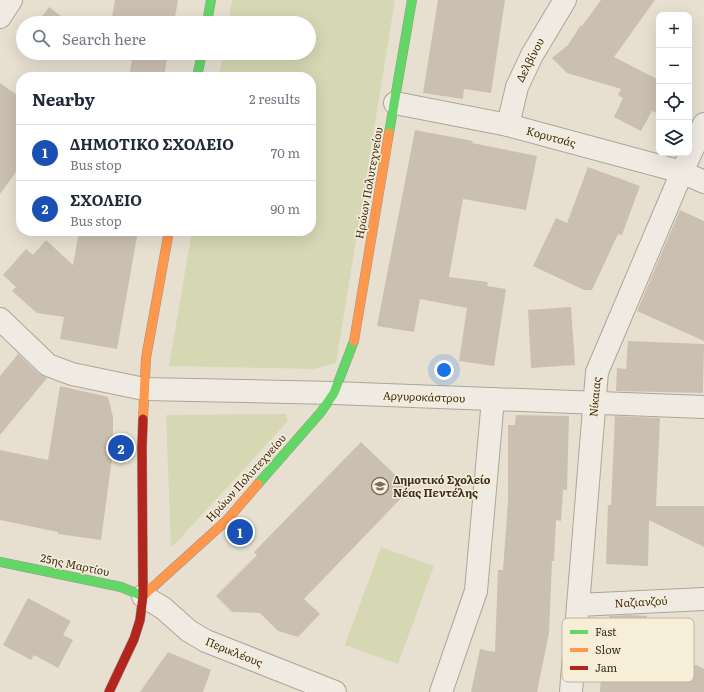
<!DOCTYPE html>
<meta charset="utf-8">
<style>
:root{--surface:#fff;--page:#f6f6f7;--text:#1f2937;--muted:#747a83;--line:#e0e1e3;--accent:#111827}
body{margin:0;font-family:Literata,serif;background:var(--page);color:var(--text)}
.controls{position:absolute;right:12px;top:12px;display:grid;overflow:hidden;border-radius:8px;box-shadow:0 4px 16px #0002}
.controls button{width:36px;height:36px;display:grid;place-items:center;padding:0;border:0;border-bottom:1px solid var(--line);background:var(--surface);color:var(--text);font:20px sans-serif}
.you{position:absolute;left:444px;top:370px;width:14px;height:14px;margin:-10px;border:3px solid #fff;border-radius:50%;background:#1a73e8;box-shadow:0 0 0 6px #1a73e833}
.badge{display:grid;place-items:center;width:26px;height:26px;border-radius:50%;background:var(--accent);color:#fff;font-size:13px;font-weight:700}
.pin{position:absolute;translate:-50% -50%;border:2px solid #fff;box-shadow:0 1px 4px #0006}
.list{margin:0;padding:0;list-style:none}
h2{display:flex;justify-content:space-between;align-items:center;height:52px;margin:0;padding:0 16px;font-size:17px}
h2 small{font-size:13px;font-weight:400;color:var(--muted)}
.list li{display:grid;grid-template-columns:26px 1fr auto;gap:12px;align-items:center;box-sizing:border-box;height:56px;padding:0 16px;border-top:1px solid var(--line)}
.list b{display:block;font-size:15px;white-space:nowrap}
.list p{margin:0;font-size:13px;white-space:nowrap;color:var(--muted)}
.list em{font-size:13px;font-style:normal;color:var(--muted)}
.icon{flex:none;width:22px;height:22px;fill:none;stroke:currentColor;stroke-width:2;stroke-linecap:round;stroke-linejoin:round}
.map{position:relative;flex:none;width:704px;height:692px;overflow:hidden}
.search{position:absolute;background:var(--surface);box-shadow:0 4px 16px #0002;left:16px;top:16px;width:300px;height:44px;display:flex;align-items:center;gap:10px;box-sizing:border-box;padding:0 14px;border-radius:22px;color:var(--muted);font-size:15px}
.panel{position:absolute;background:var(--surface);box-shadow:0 4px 16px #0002;left:16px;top:72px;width:300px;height:164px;border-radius:16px}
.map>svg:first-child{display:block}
</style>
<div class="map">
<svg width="704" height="692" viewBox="0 0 704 692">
<rect width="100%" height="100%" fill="#e7e0d1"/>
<g fill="#d6d7b3">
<path d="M232,0H395L336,363L314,369L169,366L192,231H311V77H219L223,53H309V23H228Z"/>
<path d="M286,414L288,421L174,545L171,546L166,415Z"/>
<path d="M381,547L434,566L398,664L345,645Z"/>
</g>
<g fill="#cbbfb2">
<path d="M115,0H178L174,23H111Z"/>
<path d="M438,0H505L491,93L464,89L463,99L423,93Z"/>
<path d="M601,0H655L614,57L659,80V114L652,111L641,131L614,117L623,98L618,95L621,89L567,73L552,58L568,45L581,25L582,26Z"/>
<path d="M49,7L70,23H37Z"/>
<path d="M133,53H168L164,77H129Z"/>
<path d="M0,83L21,98V165L0,194Z"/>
<path d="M415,130L473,141L472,143L537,156L526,210L463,199L449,277L488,282L487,286L506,289L494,366L459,361L467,308L420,299L414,332L377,326Z"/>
<path d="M588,167L640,186L622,235L618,234L592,290H584L533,266L556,218L567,223Z"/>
<path d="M680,210L704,221V341L637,311Z"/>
<path d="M79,231H138L117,349L60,339L64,317L37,313L12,291L16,287L3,275L26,249L33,255L46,240L73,265Z"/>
<path d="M571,307L575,365L531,368L528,310Z"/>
<path d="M628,341L704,344L703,393L616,391L617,368L626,369Z"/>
<path d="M18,354L39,374L47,378L0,435V376Z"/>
<path d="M60,386L108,397L113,417V451L101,540L58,534V532L0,520V450L48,460Z"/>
<path d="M516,415L569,416L567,490H563L561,521L556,520L554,561H552L549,633L537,692H471L480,649L495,652L498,570H503L508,501V425H515Z"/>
<path d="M615,416L660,418L656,506H704V547L649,520L648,566L606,564L608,505H611Z"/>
<path d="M361,442L410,489L304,599L320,614L298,637L278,631L260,613L232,612L216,596L257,555L254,552Z"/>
<path d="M28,598L71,621L63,635L73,640L58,668L34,655L31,660L3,645Z"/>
<path d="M630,615L647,616V624H657L655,663L696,665L704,669V692H600L601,676H595L597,634L608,635L609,616Z"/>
<path d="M168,652L211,670L203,692H140Z"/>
</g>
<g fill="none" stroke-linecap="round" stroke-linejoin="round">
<g stroke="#ada599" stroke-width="24">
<g id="street">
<path d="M0,17L11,0"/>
<path d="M395,103L508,125L682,172L704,182"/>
<path d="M508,125L517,87L532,55L565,0"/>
<path d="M0,319L48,365L72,374L144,389L334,393L704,407"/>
<path d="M143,596L163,608L189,631L206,641L335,692"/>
<path d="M578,605L704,599"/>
<path d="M441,692L476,591L493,399"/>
<path d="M571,692L597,372L682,172L704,124"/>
</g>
</g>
<g stroke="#9c958a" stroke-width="10">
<g id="fast">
<path d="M207,23L211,0"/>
<path d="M197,77L202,53"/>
<path d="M389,133L412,0"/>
<path d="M258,484L321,412L334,393L354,341"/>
<path d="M0,562L121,587L143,596"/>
</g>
</g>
<g stroke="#9c958a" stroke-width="10">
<g id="slow">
<path d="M354,341L389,133"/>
<path d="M143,419L146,358L169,231"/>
<path d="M143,596L227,520L258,484"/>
</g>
</g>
<g stroke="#9c958a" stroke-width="10">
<path id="jam" d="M109,692L134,639L140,620L143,596L142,448L143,419"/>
</g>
<use href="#street" stroke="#efebe3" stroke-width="22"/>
<use href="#fast" stroke="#63d668" stroke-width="9"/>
<use href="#slow" stroke="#ff974d" stroke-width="9"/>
<use href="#jam" stroke="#b3261e" stroke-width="9"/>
</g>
<defs>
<g id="school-ring" transform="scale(0.9)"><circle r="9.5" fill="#f7eed8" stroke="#786c5e" stroke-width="1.5"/><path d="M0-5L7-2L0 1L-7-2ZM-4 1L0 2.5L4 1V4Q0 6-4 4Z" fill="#786c5e"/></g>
</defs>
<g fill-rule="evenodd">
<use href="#school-ring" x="380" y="486"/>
</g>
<g text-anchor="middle" stroke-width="3" stroke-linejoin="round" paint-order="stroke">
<g font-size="11" fill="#3d2e20" stroke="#f7eed8">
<text transform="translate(530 60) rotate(-63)" y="4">Δελβίνου</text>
<text transform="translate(551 137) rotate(15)" y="4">Κορυτσάς</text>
<text transform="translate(369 183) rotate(-80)" y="4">Ηρώων Πολυτεχνείου</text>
<text transform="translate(424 397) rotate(2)" y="4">Αργυροκάστρου</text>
<text transform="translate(595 397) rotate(-85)" y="4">Νίκαιας</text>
<text transform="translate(246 478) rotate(-48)" y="4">Ηρώων Πολυτεχνείου</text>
<text transform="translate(75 565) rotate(12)" y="4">25ης Μαρτίου</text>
<text transform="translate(641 602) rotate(-3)" y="4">Ναζιανζού</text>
<text transform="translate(234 652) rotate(22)" y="4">Περικλέους</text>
</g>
<g font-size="11" font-weight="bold" fill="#3d2e20" stroke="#f7eed8" text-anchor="start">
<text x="393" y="484">Δημοτικό Σχολείο<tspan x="393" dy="13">Νέας Πεντέλης</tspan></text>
</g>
</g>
<rect x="562" y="618" width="132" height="64" rx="6" fill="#f7eed8" stroke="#bfb4a1" stroke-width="1"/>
<rect x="570" y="630" width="18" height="4" fill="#63d668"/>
<rect x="570" y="648" width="18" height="4" fill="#ff974d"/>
<rect x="570" y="666" width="18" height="4" fill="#b3261e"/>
<g font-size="11" fill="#3d2e20">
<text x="595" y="636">Fast</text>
<text x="595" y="654">Slow</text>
<text x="595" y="672">Jam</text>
</g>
</svg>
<div class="controls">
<button>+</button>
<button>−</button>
<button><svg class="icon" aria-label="locate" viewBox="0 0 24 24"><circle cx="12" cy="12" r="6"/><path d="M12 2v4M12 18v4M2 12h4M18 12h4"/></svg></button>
<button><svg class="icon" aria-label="layers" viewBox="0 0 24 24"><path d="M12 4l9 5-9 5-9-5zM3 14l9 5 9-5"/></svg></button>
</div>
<div class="you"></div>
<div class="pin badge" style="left:240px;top:532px;background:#1a4fb4">1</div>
<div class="pin badge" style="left:121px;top:448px;background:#1a4fb4">2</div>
<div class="search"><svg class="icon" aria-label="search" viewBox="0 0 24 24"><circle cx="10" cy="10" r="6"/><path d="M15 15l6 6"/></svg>Search here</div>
<section class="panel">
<h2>Nearby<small>2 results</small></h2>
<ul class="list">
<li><span class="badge" style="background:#1a4fb4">1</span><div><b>ΔΗΜΟΤΙΚΟ ΣΧΟΛΕΙΟ</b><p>Bus stop</p></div><em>70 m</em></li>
<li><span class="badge" style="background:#1a4fb4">2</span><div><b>ΣΧΟΛΕΙΟ</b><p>Bus stop</p></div><em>90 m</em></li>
</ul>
</section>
</div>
